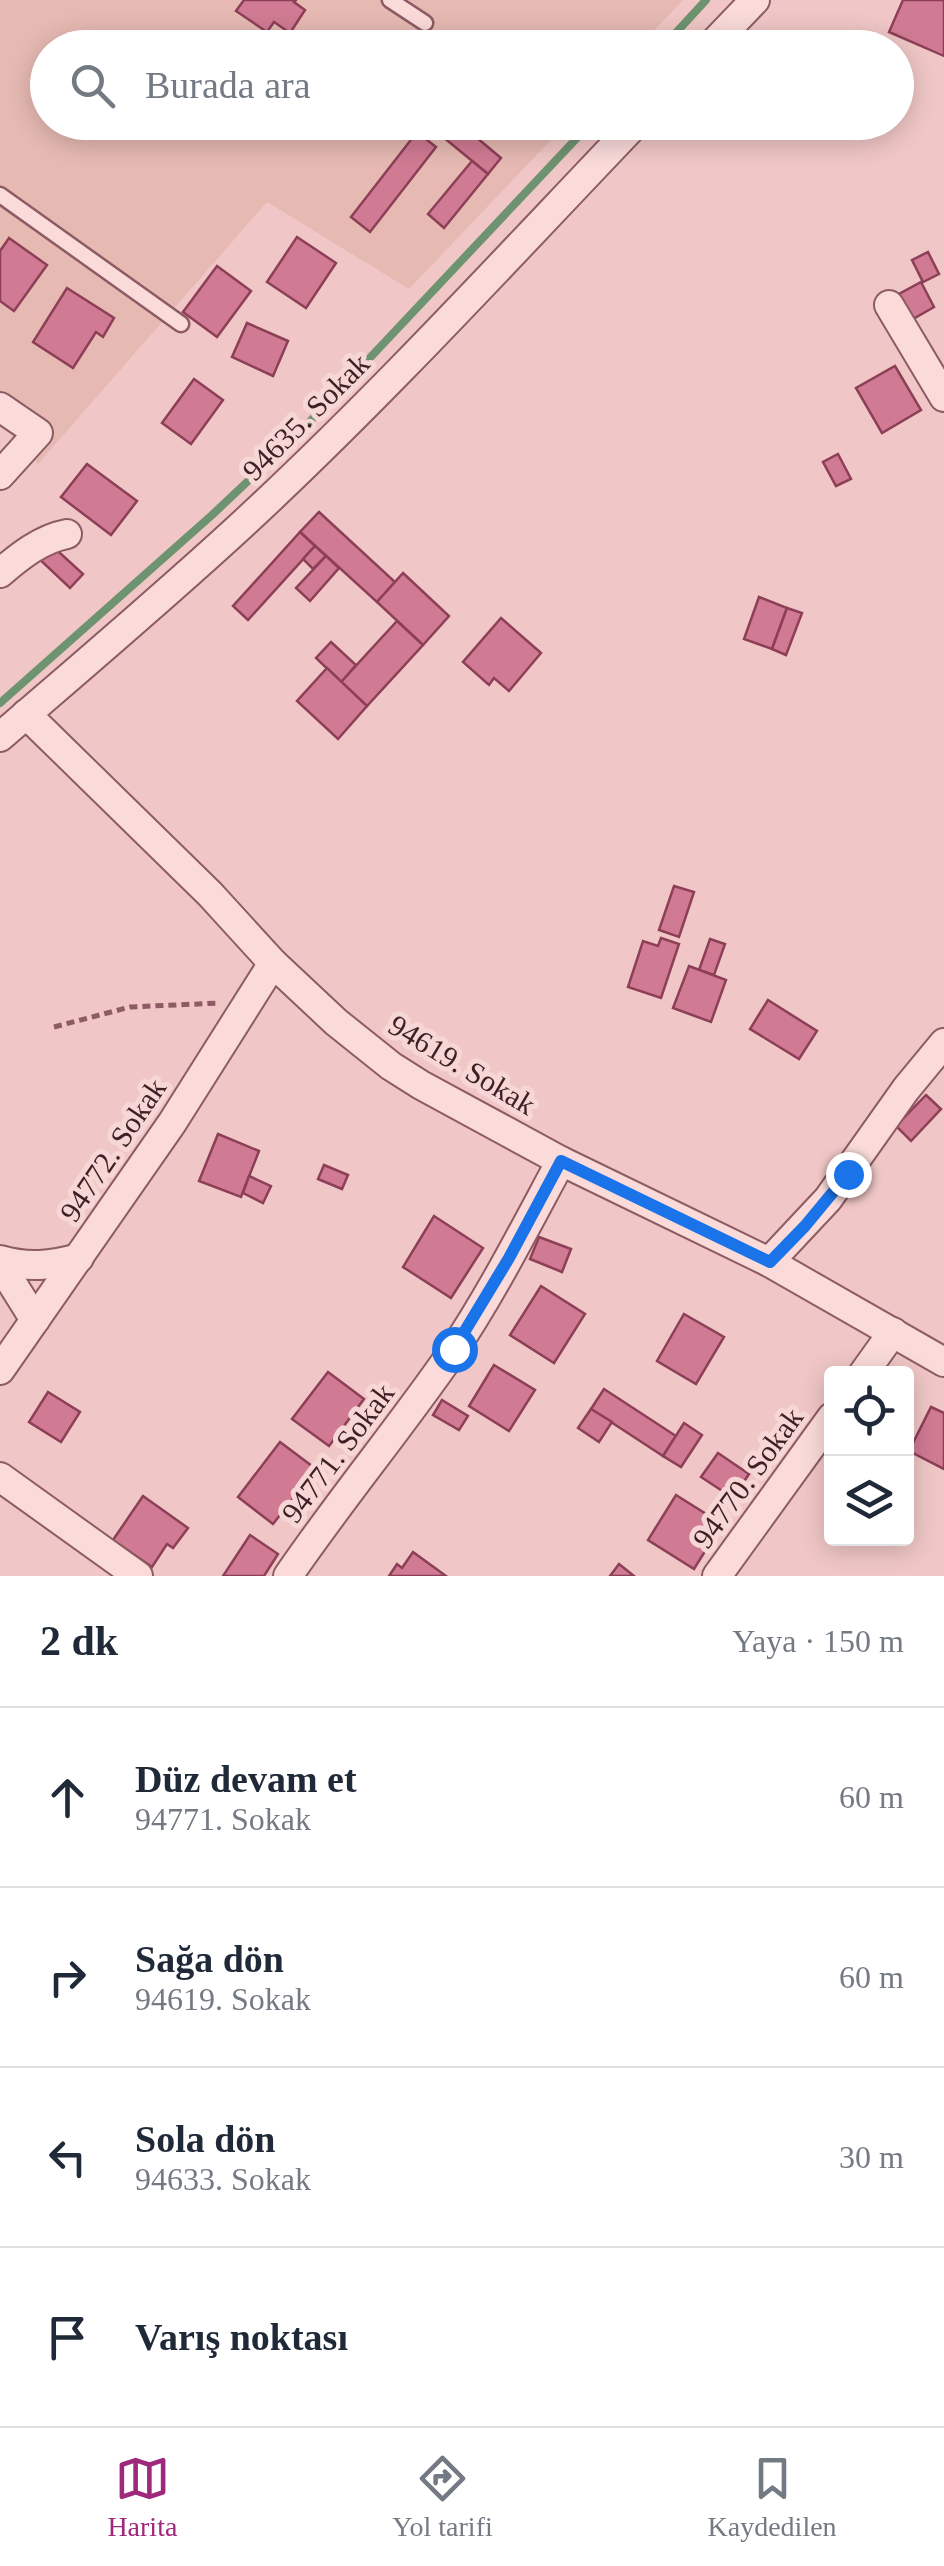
<!DOCTYPE html>
<html lang="tr">
<meta charset="utf-8">
<style>
:root{--surface:#fff;--page:#f6f6f7;--text:#1f2937;--muted:#747a83;--line:#e0e1e3;--accent:#9f287c}
body{margin:0;font-family:"Times New Roman",serif;background:var(--page);color:var(--text)}
.controls{position:absolute;right:30px;bottom:30px;display:grid;overflow:hidden;border-radius:10px;box-shadow:0 5px 25px #0003}
.controls button{width:90px;height:90px;display:grid;place-items:center;padding:0;border:0;border-bottom:2px solid var(--line);background:var(--surface);color:var(--text);font:50px sans-serif}
.stop{position:absolute;width:30px;height:30px;margin:-22px;border:8px solid #1a73e8;border-radius:50%;background:#fff}
.stop.end{background:#1a73e8;border-color:#fff;box-shadow:0 2px 10px #0008}
.list{margin:0;padding:0;list-style:none}
h2{display:flex;justify-content:space-between;align-items:center;height:130px;margin:0;padding:0 40px;font-size:42px}
h2 small{font-size:32px;font-weight:400;color:var(--muted)}
.list li{display:grid;grid-template-columns:65px 1fr auto;gap:30px;align-items:center;box-sizing:border-box;height:180px;padding:0 40px;border-top:2px solid var(--line)}
.list b{display:block;font-size:38px;white-space:nowrap}
.list p{margin:0;font-size:32px;white-space:nowrap;color:var(--muted)}
.list em{font-size:32px;font-style:normal;color:var(--muted)}
.icon{flex:none;width:55px;height:55px;fill:none;stroke:currentColor;stroke-width:2;stroke-linecap:round;stroke-linejoin:round}
.map{position:relative;flex:none;width:944px;height:1576px;overflow:hidden}
.search{position:absolute;background:var(--surface);box-shadow:0 5px 25px #0003;left:30px;right:30px;top:30px;height:110px;display:flex;align-items:center;gap:25px;box-sizing:border-box;padding:0 35px;border-radius:55px;color:var(--muted);font-size:38px}
.sheet{height:850px;background:var(--surface)}
nav{display:flex;justify-content:space-around;align-items:center;box-sizing:border-box;height:140px;border-top:2px solid var(--line);background:var(--surface);font-size:28px;color:var(--muted)}
nav a{display:grid;justify-items:center;gap:5px}
nav .on{color:var(--accent)}
.map>svg:first-child{display:block}
</style>
<div class="map">
<svg width="944" height="1576" viewBox="0 0 944 1576">
<rect width="100%" height="100%" fill="#f0c7c6"/>
<path fill="#e6bab3" d="M0,0H683L638,47L48,48V122L567,123L409,289L267,202L38,464L10,434L0,427Z"/>
<g fill="none" stroke-linecap="round" stroke-linejoin="round">
<g stroke="#6e9370" stroke-width="8">
<path d="M662,48L706,0"/>
<path d="M0,703L212,515L301,431L592,122"/>
</g>
</g>
<g fill="#d07b93" stroke="#8d3f57" stroke-width="2.5">
<path d="M244,0H296L294,2L305,10L290,33L274,22L267,32L236,11Z"/>
<path d="M903,0H944V56L889,32Z"/>
<path d="M445,122H458L501,158L488,174L437,132Z"/>
<path d="M417,132L436,147L370,232L351,217Z"/>
<path d="M472,161L488,174L444,228L428,214Z"/>
<path d="M297,237L336,263L306,308L267,282Z"/>
<path d="M9,238L47,265L14,311L0,301V251Z"/>
<path d="M928,252L939,274L923,282L912,260Z"/>
<path d="M217,266L251,291L217,337L183,312Z"/>
<path d="M921,282L934,307L913,319L899,294Z"/>
<path d="M67,288L114,318L103,337L96,332L73,368L33,342Z"/>
<path d="M247,323L288,341L273,376L232,357Z"/>
<path d="M895,366L921,410L882,433L856,388Z"/>
<path d="M194,379L223,400L191,444L162,423Z"/>
<path d="M838,454L851,479L836,486L823,462Z"/>
<path d="M87,464L137,501L111,535L61,497Z"/>
<path d="M319,512L395,582L377,602L300,532Z"/>
<path d="M300,532L315,546L248,620L233,606Z"/>
<path d="M48,542L83,574L70,588L36,556Z"/>
<path d="M315,546L326,556L313,569L303,559Z"/>
<path d="M326,556L339,568L310,601L296,588Z"/>
<path d="M403,573L449,616L423,645L377,602Z"/>
<path d="M759,597L787,608L772,649L744,639Z"/>
<path d="M787,608L802,613L786,655L772,649Z"/>
<path d="M501,618L541,653L509,691L494,678L489,685L463,662Z"/>
<path d="M397,621L423,645L367,706L341,682Z"/>
<path d="M331,642L356,665L341,682L316,658Z"/>
<path d="M327,668L367,706L338,739L297,701Z"/>
<path d="M674,886L694,892L679,937L659,930Z"/>
<path d="M661,938L679,944L661,998L628,987L643,941L658,946Z"/>
<path d="M710,939L725,944L714,975L699,970Z"/>
<path d="M689,966L726,980L711,1022L673,1008Z"/>
<path d="M768,1000L817,1031L799,1059L750,1029Z"/>
<path d="M926,1095L941,1109L911,1141L896,1126Z"/>
<path d="M218,1134L259,1151L241,1197L199,1181Z"/>
<path d="M324,1165L348,1175L342,1189L318,1179Z"/>
<path d="M249,1176L271,1186L263,1203L243,1193Z"/>
<path d="M434,1216L483,1248L451,1298L403,1267Z"/>
<path d="M539,1237L571,1249L562,1272L530,1259Z"/>
<path d="M541,1286L585,1314L554,1363L510,1335Z"/>
<path d="M684,1314L724,1337L696,1384L657,1361Z"/>
<path d="M494,1365L535,1390L509,1431L469,1406Z"/>
<path d="M328,1372L364,1399L329,1446L292,1419Z"/>
<path d="M604,1389L676,1436L663,1456L591,1409Z"/>
<path d="M48,1392L80,1412L61,1442L29,1422Z"/>
<path d="M442,1400L468,1416L459,1430L433,1415Z"/>
<path d="M931,1407L944,1413V1469L909,1451Z"/>
<path d="M591,1409L612,1422L599,1442L578,1428Z"/>
<path d="M684,1423L702,1435L681,1467L663,1456Z"/>
<path d="M280,1442L316,1469L273,1524L238,1497Z"/>
<path d="M718,1453L749,1474L733,1498L701,1477Z"/>
<path d="M676,1495L722,1524L694,1569L648,1540Z"/>
<path d="M143,1496L188,1528L173,1548L167,1544L152,1567L113,1540Z"/>
<path d="M250,1535L278,1554L264,1576H223Z"/>
<path d="M413,1552L446,1576H389L397,1564L402,1568Z"/>
<path d="M619,1564L634,1576H610Z"/>
</g>
<g fill="none" stroke-linecap="round" stroke-linejoin="round">
<g stroke="#8d5b63" stroke-width="19">
<g id="service">
<path d="M390,0L425,23"/>
<path d="M0,195L181,324"/>
</g>
</g>
<g stroke="#8d5b63" stroke-width="32">
<g id="minor">
<path d="M709,48L755,0"/>
<path d="M889,305L944,397"/>
<path d="M0,407L38,433L0,475"/>
<path d="M0,573C20,556 41,539 67,534"/>
<path d="M26,714L210,894L273,963L336,1022L391,1066L421,1085L561,1161L769,1262L944,1362"/>
<path d="M0,737C82,666 165,596 245,522C382,395 508,257 637,122"/>
<path d="M0,1260C28,1268 51,1266 79,1258"/>
<path d="M769,1262L828,1199L906,1089L944,1043"/>
<path d="M0,1264L35,1320"/>
<path d="M0,1370L172,1123L273,963"/>
<path d="M863,1374L893,1332"/>
<path d="M0,1477L138,1576"/>
<path d="M288,1576C340,1500 399,1429 451,1354C492,1293 526,1226 561,1161"/>
<path d="M717,1576L832,1417"/>
</g>
</g>
<path stroke="#8d5b63" stroke-width="5" stroke-dasharray="8 5" stroke-linecap="butt" d="M54,1027L130,1007L220,1003"/>
<use href="#service" stroke="#fadbda" stroke-width="14"/>
<use href="#minor" stroke="#fadbda" stroke-width="28"/>
</g>
<g fill="none" stroke-linecap="round" stroke-linejoin="round">
<path stroke="#1a73e8" stroke-width="12" d="M454,1349L509,1258L561,1161L770,1262L805,1226L848,1174"/>
</g>
<g text-anchor="middle" stroke-width="10" stroke-linejoin="round" paint-order="stroke">
<g font-size="30" fill="#3d1f25" stroke="#f7d7d6">
<text transform="translate(306 417) rotate(-45)" y="10">94635. Sokak</text>
<text transform="translate(462 1065) rotate(31)" y="10">94619. Sokak</text>
<text transform="translate(113 1150) rotate(-56)" y="10">94772. Sokak</text>
<text transform="translate(338 1453) rotate(-53)" y="10">94771. Sokak</text>
<text transform="translate(748 1478) rotate(-54)" y="10">94770. Sokak</text>
</g>
</g>
</svg>
<div class="controls">
<button><svg class="icon" aria-label="locate" viewBox="0 0 24 24"><circle cx="12" cy="12" r="6"/><path d="M12 2v4M12 18v4M2 12h4M18 12h4"/></svg></button>
<button><svg class="icon" aria-label="layers" viewBox="0 0 24 24"><path d="M12 4l9 5-9 5-9-5zM3 14l9 5 9-5"/></svg></button>
</div>
<div class="stop" style="left:454px;top:1349px"></div>
<div class="stop end" style="left:848px;top:1174px"></div>
<div class="search"><svg class="icon" aria-label="search" viewBox="0 0 24 24"><circle cx="10" cy="10" r="6"/><path d="M15 15l6 6"/></svg>Burada ara</div>
</div>
<section class="sheet">
<h2>2 dk<small>Yaya · 150 m</small></h2>
<ul class="list">
<li><svg class="icon" aria-label="ahead" viewBox="0 0 24 24"><path d="M12 20V5M6 11l6-6 6 6"/></svg><div><b>Düz devam et</b><p>94771. Sokak</p></div><em>60 m</em></li>
<li><svg class="icon" aria-label="right" viewBox="0 0 24 24"><path d="M7 20v-9h11M14 6l5 5-5 5"/></svg><div><b>Sağa dön</b><p>94619. Sokak</p></div><em>60 m</em></li>
<li><svg class="icon" aria-label="left" viewBox="0 0 24 24"><path d="M17 20v-9H6M10 6l-5 5 5 5"/></svg><div><b>Sola dön</b><p>94633. Sokak</p></div><em>30 m</em></li>
<li><svg class="icon" aria-label="arrive" viewBox="0 0 24 24"><path d="M6 21V4h12l-3 4 3 4H6"/></svg><div><b>Varış noktası</b></div></li>
</ul>
</section>
<nav>
<a class="on"><svg class="icon" aria-label="map" viewBox="0 0 24 24"><path d="M3 6l6-2 6 2 6-2v14l-6 2-6-2-6 2zM9 4v14M15 6v14"/></svg>Harita</a>
<a><svg class="icon" aria-label="directions" viewBox="0 0 24 24"><path d="M12 3l9 9-9 9-9-9zM9 14v-3h6M13 9l2 2-2 2"/></svg>Yol tarifi</a>
<a><svg class="icon" aria-label="saved" viewBox="0 0 24 24"><path d="M7 4h10v16l-5-4-5 4z"/></svg>Kaydedilen</a>
</nav>
